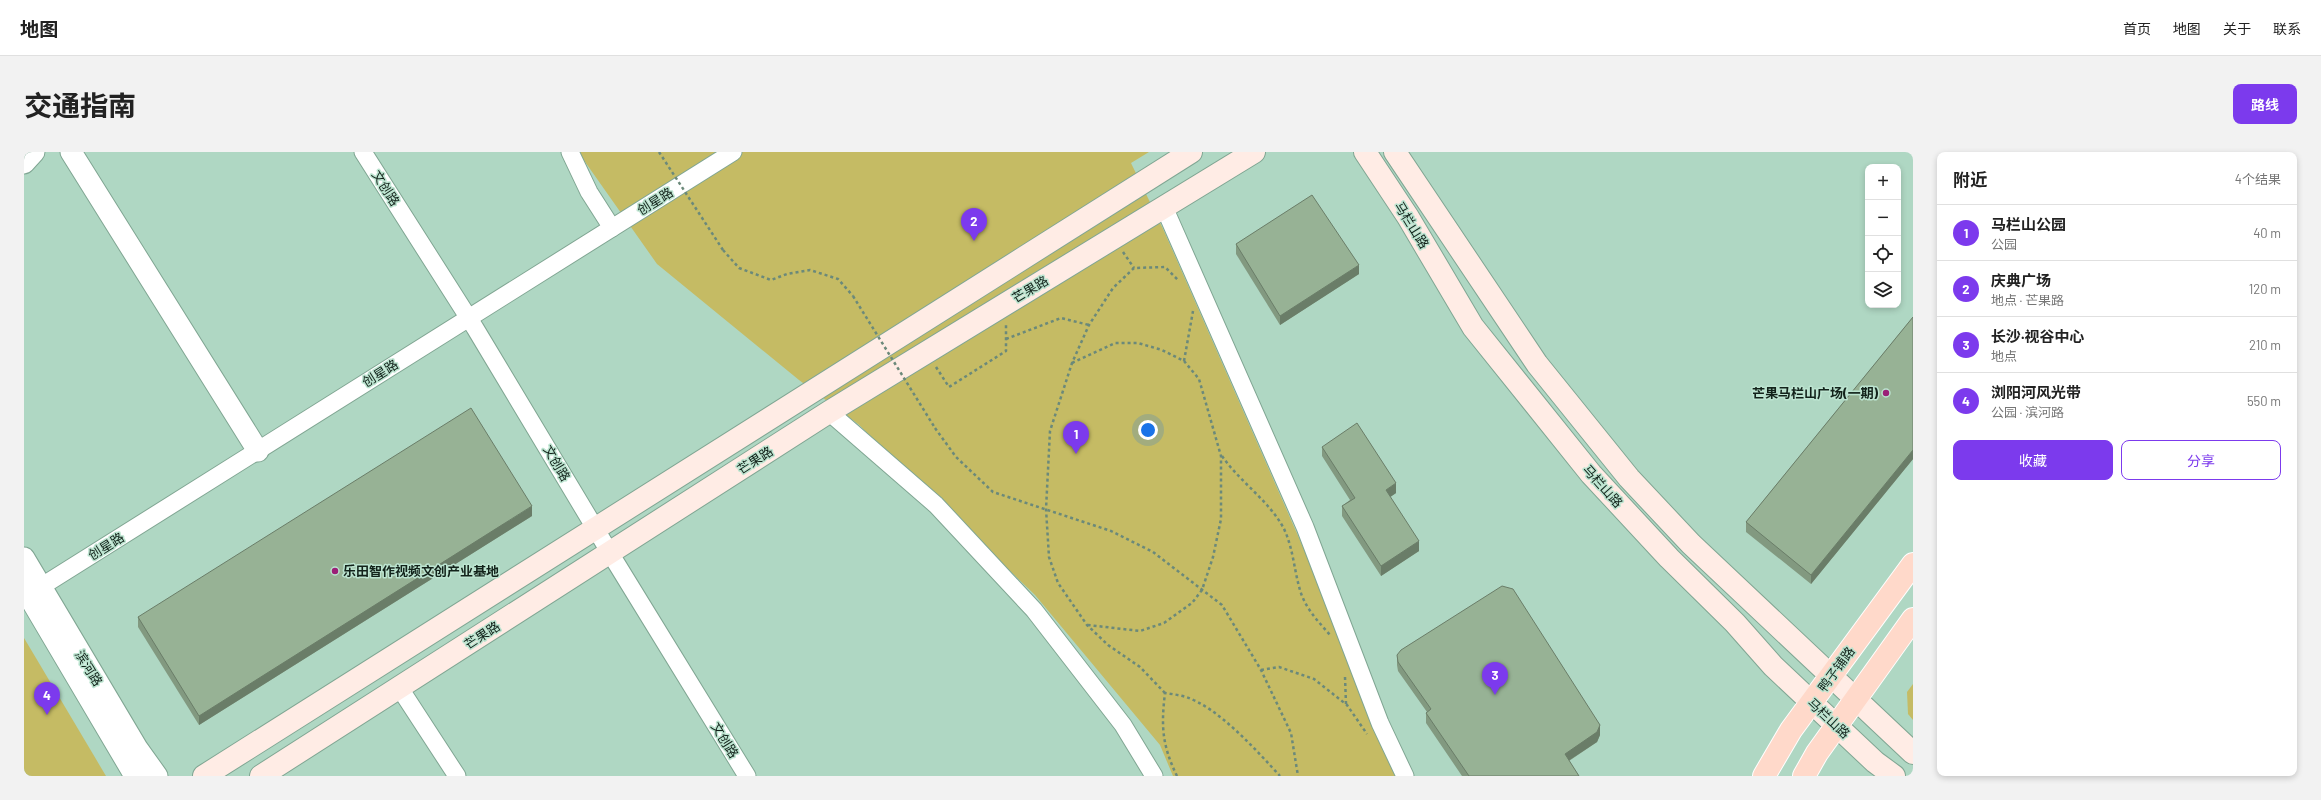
<!DOCTYPE html>
<html lang="zh">
<meta charset="utf-8">
<style>
:root{--surface:#fff;--page:#f2f2f2;--text:#222;--muted:#767676;--line:#e0e0e0;--accent:#7c3aed}
body{margin:0;font-family:Barlow,"Noto Sans SC",sans-serif;background:var(--page);color:var(--text)}
.controls{position:absolute;right:12px;top:12px;display:grid;overflow:hidden;border-radius:8px;box-shadow:0 2px 6px #0003}
.controls button{width:36px;height:36px;display:grid;place-items:center;padding:0;border:0;border-bottom:1px solid var(--line);background:var(--surface);color:var(--text);font:20px sans-serif}
.you{position:absolute;left:1124px;top:278px;width:14px;height:14px;margin:-10px;border:3px solid #fff;border-radius:50%;background:#1a73e8;box-shadow:0 0 0 6px #1a73e833}
.badge{display:grid;place-items:center;width:26px;height:26px;border-radius:50%;background:var(--accent);color:#fff;font-size:13px;font-weight:700}
.pin{position:absolute;translate:-50% -33px;filter:drop-shadow(0 1px 2px #0008)}
.pin::after{content:'';position:absolute;top:21px;width:14px;height:12px;background:inherit;clip-path:polygon(0 0,100% 0,50% 100%)}
.list{margin:0;padding:0;list-style:none}
h2{display:flex;justify-content:space-between;align-items:center;height:52px;margin:0;padding:0 16px;font-size:17px}
h2 small{font-size:13px;font-weight:400;color:var(--muted)}
.list li{display:grid;grid-template-columns:26px 1fr auto;gap:12px;align-items:center;box-sizing:border-box;height:56px;padding:0 16px;border-top:1px solid var(--line)}
.list b{display:block;font-size:15px;white-space:nowrap}
.list p{margin:0;font-size:13px;white-space:nowrap;color:var(--muted)}
.list em{font-size:13px;font-style:normal;color:var(--muted)}
.actions{display:flex;gap:8px;padding:12px 16px}
.actions a{flex:1;padding:9px 0;border:1px solid var(--accent);border-radius:8px;text-align:center;font-size:14px;color:var(--accent)}
.actions .main{background:var(--accent);color:#fff}
.icon{flex:none;width:22px;height:22px;fill:none;stroke:currentColor;stroke-width:2;stroke-linecap:round;stroke-linejoin:round}
.map{position:relative;flex:none;width:1889px;height:624px;overflow:hidden;border-radius:8px}
header{display:flex;align-items:center;gap:24px;box-sizing:border-box;height:56px;padding:0 20px;background:var(--surface);border-bottom:1px solid var(--line)}
header strong{font-size:19px}
nav{display:flex;gap:22px;margin-inline-start:auto;font-size:14px}
.intro{display:flex;align-items:center;justify-content:space-between;box-sizing:border-box;height:96px;padding:0 24px}
h1{margin:0;font-size:28px}
.button{padding:10px 18px;border-radius:8px;background:var(--accent);color:#fff;font-size:14px;font-weight:700}
main{display:flex;gap:24px;padding:0 24px}
aside{flex:1;background:var(--surface);border-radius:8px;box-shadow:0 2px 6px #0003}
.map>svg:first-child{display:block}
</style>
<header>
<strong>地图</strong>
<nav><a>首页</a><a>地图</a><a>关于</a><a>联系</a></nav>
</header>
<div class="intro"><h1>交通指南</h1><a class="button">路线</a></div>
<main>
<div class="map">
<svg width="1889" height="624" viewBox="0 0 1889 624">
<rect width="100%" height="100%" fill="#afd7c3"/>
<g fill="#c5bb64">
<path d="M556,0H1125L1107,11L1140,79L1275,386L1377,624H1149L1136,593L1011,443L834,272L775,228L633,112L559,7Z"/>
<path d="M0,486L9,501L82,624H0Z"/>
<path d="M1889,532V568L1884,562L1883,540Z"/>
</g>
<g fill="none" stroke-linecap="round" stroke-linejoin="round">
<g stroke="#80a693" stroke-width="19">
<g id="minor">
<path d="M339,0L451,176L586,401L723,624"/>
<path d="M546,0L565,40L588,76"/>
<path d="M1140,55L1281,375L1356,571L1381,624"/>
<path d="M805,260L912,353L1010,458L1099,573L1130,624"/>
<path d="M7,441L709,0"/>
<path d="M375,535L433,624"/>
</g>
</g>
<g stroke="#80a693" stroke-width="23">
<g id="tertiary">
<path d="M47,0L234,299"/>
<path d="M0,11L10,0"/>
<path d="M0,406L113,596L133,624"/>
<path d="M0,436L111,624"/>
</g>
</g>
<g stroke="#80a693" stroke-width="24">
<g id="secondary">
<path d="M1341,0L1384,65L1449,175L1567,322L1645,406L1711,471L1749,514L1851,610L1870,624"/>
<path d="M1371,0L1513,212L1605,326L1667,392L1889,601"/>
<path d="M180,624L1167,0"/>
<path d="M237,624L805,260L1230,0"/>
</g>
</g>
<g stroke="#fff" stroke-width="24">
<g id="primary">
<path d="M1740,624L1767,578L1889,412"/>
<path d="M1780,624L1793,601L1889,467"/>
</g>
</g>
<g stroke="#6b897a" stroke-width="2.5" stroke-dasharray="3 3" stroke-linecap="butt">
<path d="M699,98L715,116L747,128L763,122L786,118L814,127L829,144"/>
<path d="M1099,100L1110,116"/>
<path d="M982,187L1037,166L1065,173"/>
<path d="M1160,209L1169,159"/>
<path d="M1048,211L1091,191H1114L1138,198L1160,209L1175,227L1197,304V367L1189,405L1178,438L1168,451L1140,471L1116,479L1064,473"/>
<path d="M912,215L925,235L982,199V171"/>
<path d="M911,276L932,305L969,340L1087,379L1129,400L1198,453L1237,518L1267,581L1274,624"/>
<path d="M1198,304C1216,330 1244,348 1259,375C1269,394 1270,418 1276,438C1281,456 1294,469 1306,483"/>
<path d="M1237,518L1255,515L1290,527L1323,553L1343,582"/>
<path d="M1321,525L1322,552"/>
<path d="M1141,541L1116,515L1084,493L1063,473L1034,431L1025,405L1022,357L1026,279L1048,211L1065,173L1089,136L1110,116L1141,115L1155,129"/>
<path d="M1153,624C1138,593 1137,574 1141,541C1148,542 1155,543 1162,545C1195,556 1233,599 1256,624"/>
</g>
<use href="#minor" stroke="#fff" stroke-width="17"/>
<use href="#tertiary" stroke="#fff" stroke-width="21"/>
<use href="#secondary" stroke="#ffece5" stroke-width="22"/>
<use href="#primary" stroke="#ffd9ca" stroke-width="22"/>
<g stroke="#6b897a" stroke-width="2.5" stroke-dasharray="3 3" stroke-linecap="butt">
<path d="M635,0L699,98"/>
<path d="M829,144L911,276"/>
</g>
</g>
<g fill="#829980">
<path d="M1212,92L1335,122L1256,173L1212,102Z"/>
<path d="M1889,165V307L1787,432L1722,380V370Z"/>
<path d="M1298,295L1372,341L1366,345L1395,399L1357,424L1318,364V354L1326,348L1298,304Z"/>
<path d="M508,364L175,573L114,475V465Z"/>
<path d="M1373,503L1576,583L1573,590L1545,609L1555,624H1438L1402,571V561L1403,560L1374,519L1373,513Z"/>
</g>
<g fill="#6a7d68">
<path d="M1335,113V122L1256,173V164Z"/>
<path d="M1889,298V307L1787,432V423Z"/>
<path d="M1372,331V341L1362,348V338Z"/>
<path d="M508,354V364L175,573V564Z"/>
<path d="M1395,389V399L1357,424V414Z"/>
<path d="M1576,573V583L1573,590L1541,611V602Z"/>
</g>
<g fill="#97b295" stroke="#6a7d68">
<path d="M1288,43L1335,113L1256,164L1212,92Z"/>
<path d="M1889,165V298L1787,423L1722,370Z"/>
<path d="M447,256L508,354L175,564L114,465Z"/>
<path d="M1333,271L1372,331L1362,338L1395,389L1357,414L1318,354L1331,346L1298,295Z"/>
<path d="M1478,434L1489,437L1576,573L1573,580L1541,602L1555,624H1445L1402,561L1407,557L1374,510L1373,503L1377,498Z"/>
</g>
<g fill="#9b1f77" stroke="#bce4d0" stroke-width="1.5">
<circle cx="1862" cy="241" r="4"/>
<circle cx="311" cy="419" r="4"/>
</g>
<g text-anchor="middle" stroke-width="3" stroke-linejoin="round" paint-order="stroke">
<g font-size="13" fill="#12221a" stroke="#bce4d0">
<text transform="translate(362 36) rotate(57)" y="5">文创路</text>
<text transform="translate(631 49) rotate(-32)" y="5">创星路</text>
<text transform="translate(1388 73) rotate(58)" y="5">马栏山路</text>
<text transform="translate(1006 137) rotate(-31)" y="5">芒果路</text>
<text transform="translate(356 221) rotate(-32)" y="5">创星路</text>
<text transform="translate(731 308) rotate(-33)" y="5">芒果路</text>
<text transform="translate(533 311) rotate(59)" y="5">文创路</text>
<text transform="translate(1579 334) rotate(48)" y="5">马栏山路</text>
<text transform="translate(82 394) rotate(-32)" y="5">创星路</text>
<text transform="translate(458 483) rotate(-33)" y="5">芒果路</text>
<text transform="translate(65 516) rotate(58)" y="5">滨河路</text>
<text transform="translate(1812 517) rotate(-54)" y="5">鸭子铺路</text>
<text transform="translate(1805 566) rotate(43)" y="5">马栏山路</text>
<text transform="translate(701 588) rotate(58)" y="5">文创路</text>
</g>
<g font-size="13" font-weight="bold" fill="#12221a" stroke="#bce4d0" text-anchor="end">
<text x="1854" y="246">芒果马栏山广场(一期)</text>
<text x="319" y="424" text-anchor="start">乐田智作视频文创产业基地</text>
</g>
</g>
</svg>
<div class="controls">
<button>+</button>
<button>−</button>
<button><svg class="icon" aria-label="locate" viewBox="0 0 24 24"><circle cx="12" cy="12" r="6"/><path d="M12 2v4M12 18v4M2 12h4M18 12h4"/></svg></button>
<button><svg class="icon" aria-label="layers" viewBox="0 0 24 24"><path d="M12 4l9 5-9 5-9-5zM3 14l9 5 9-5"/></svg></button>
</div>
<div class="you"></div>
<div class="pin badge" style="left:1052px;top:302px">1</div>
<div class="pin badge" style="left:950px;top:89px">2</div>
<div class="pin badge" style="left:1471px;top:543px">3</div>
<div class="pin badge" style="left:23px;top:563px">4</div>
</div>
<aside>
<h2>附近<small>4个结果</small></h2>
<ul class="list">
<li><span class="badge">1</span><div><b>马栏山公园</b><p>公园</p></div><em>40 m</em></li>
<li><span class="badge">2</span><div><b>庆典广场</b><p>地点 · 芒果路</p></div><em>120 m</em></li>
<li><span class="badge">3</span><div><b>长沙·视谷中心</b><p>地点</p></div><em>210 m</em></li>
<li><span class="badge">4</span><div><b>浏阳河风光带</b><p>公园 · 滨河路</p></div><em>550 m</em></li>
</ul>
<div class="actions"><a class="main">收藏</a><a>分享</a></div>
</aside>
</main>
